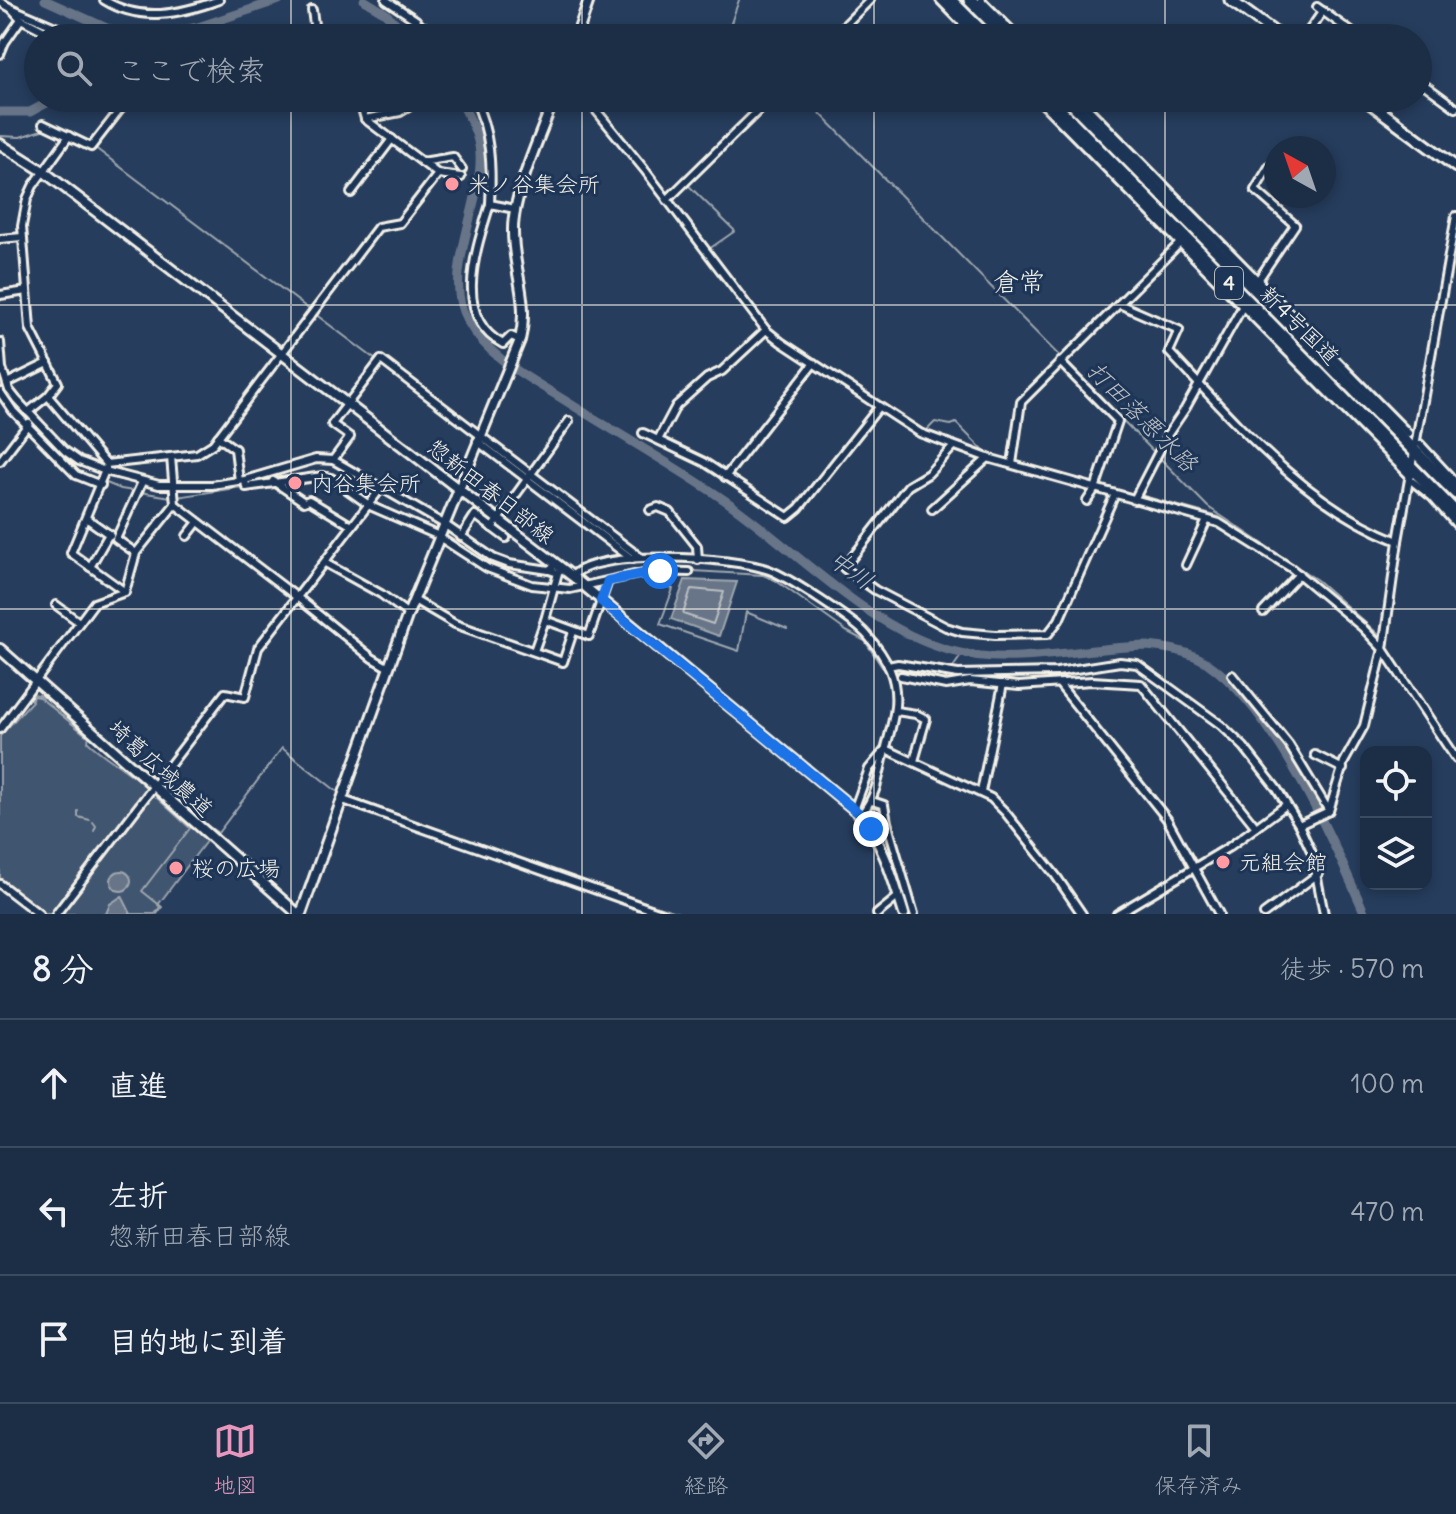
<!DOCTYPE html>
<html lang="ja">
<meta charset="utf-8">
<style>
:root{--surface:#1c2e46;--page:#25364d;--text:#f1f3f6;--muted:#a0a8b3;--line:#3a4a5f;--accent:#e797bd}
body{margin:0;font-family:Delius,"Klee One",sans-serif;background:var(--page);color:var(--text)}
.controls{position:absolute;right:24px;bottom:24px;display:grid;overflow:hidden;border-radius:16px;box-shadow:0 4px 12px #0003}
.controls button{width:72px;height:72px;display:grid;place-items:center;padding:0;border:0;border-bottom:2px solid var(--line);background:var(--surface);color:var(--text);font:40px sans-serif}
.compass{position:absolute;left:1264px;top:136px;width:72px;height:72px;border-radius:50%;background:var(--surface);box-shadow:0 4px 12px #0003;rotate:320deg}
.stop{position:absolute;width:24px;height:24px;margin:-18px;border:6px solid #1a73e8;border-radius:50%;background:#fff}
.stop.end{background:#1a73e8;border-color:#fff;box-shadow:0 2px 8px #0008}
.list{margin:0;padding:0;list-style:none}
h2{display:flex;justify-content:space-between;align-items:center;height:104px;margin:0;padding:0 32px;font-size:34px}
h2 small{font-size:26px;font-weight:400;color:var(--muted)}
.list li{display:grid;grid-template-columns:52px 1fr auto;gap:24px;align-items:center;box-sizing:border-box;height:128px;padding:0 32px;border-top:2px solid var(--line)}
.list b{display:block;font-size:30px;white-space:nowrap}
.list p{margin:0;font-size:26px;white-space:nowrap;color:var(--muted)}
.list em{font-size:26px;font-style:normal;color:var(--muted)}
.icon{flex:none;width:44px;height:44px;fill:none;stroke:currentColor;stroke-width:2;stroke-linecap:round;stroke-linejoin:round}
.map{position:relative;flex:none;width:1456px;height:914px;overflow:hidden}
.search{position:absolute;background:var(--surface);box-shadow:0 4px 12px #0003;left:24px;right:24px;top:24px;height:88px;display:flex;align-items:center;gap:20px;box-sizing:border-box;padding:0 28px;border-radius:44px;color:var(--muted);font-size:30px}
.sheet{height:488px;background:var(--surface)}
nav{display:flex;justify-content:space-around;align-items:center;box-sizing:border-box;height:112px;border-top:2px solid var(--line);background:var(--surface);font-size:22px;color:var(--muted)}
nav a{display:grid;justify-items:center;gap:4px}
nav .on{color:var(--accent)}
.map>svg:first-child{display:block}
</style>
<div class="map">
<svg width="1456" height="914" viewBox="0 0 1456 914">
<rect width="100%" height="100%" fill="#263d5d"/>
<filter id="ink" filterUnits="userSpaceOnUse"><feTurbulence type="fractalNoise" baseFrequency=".0125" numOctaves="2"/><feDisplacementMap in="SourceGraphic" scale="16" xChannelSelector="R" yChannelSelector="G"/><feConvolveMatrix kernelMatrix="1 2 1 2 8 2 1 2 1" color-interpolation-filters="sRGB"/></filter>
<g filter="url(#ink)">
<path fill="#40546f" stroke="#9aa2ac" stroke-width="2" d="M33,694C50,695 76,722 89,734L88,742C108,761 136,774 153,795L156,794L207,840L158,905L160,907L155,914H46L0,878V736L32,701L29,698Z"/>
<g fill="#677588" stroke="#9fa7ae" stroke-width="2">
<path d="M685,580L737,582L719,636L671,619Z"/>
<circle cx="121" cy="881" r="10"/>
<path d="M122,896L131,914H106L110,904Z"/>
</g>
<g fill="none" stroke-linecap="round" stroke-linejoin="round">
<path stroke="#bcbfc2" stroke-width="2" d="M691,589L724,592L713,624L683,614Z"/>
<g stroke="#9fa7ae" stroke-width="2">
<path d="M739,0L731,23L746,38"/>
<path d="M805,98L1155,453"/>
<path d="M55,126L89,143"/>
<path d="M0,136L20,137L45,129"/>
<path d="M724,137L682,179L735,231L709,249L770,329L922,431H926L935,422L951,425L956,423L987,454L1010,460"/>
<path d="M94,147L376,360"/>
<path d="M381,364L459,423"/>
<path d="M0,375L2,386L11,402L79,472L98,480"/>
<path d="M1160,458L1208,507L1317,580L1377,633L1383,640"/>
<path d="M1017,462L1134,494"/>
<path d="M299,476L321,473"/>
<path d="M104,482L121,489L171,497"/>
<path d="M1140,495L1219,517"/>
<path d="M177,497L242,487"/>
<path d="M693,571L763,575L775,580L846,631L865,641L882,667L924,678L944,680L963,653"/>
<path d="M637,576L673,589L660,624L739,651L746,612L787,629"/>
<path d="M1386,646L1456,751"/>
<path d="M32,699L33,696L39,697L86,735"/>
<path d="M156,797L190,828"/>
<path d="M350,797L554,872L682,914"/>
<path d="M78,811V817L90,820"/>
<path d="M93,822L96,826L94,831"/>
<path d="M205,824L218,833L282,748L339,793"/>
<path d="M157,914L162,907L142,891L191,827"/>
</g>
<g stroke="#677588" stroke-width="9">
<path d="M45,0L107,28L131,34L174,32L198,27L279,0"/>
<path d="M364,0L385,13L412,38"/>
<path d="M459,98C468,115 479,134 480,154C483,204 441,275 467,320C488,359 533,380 569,403C620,435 673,465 723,499C793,547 866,627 948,650C1013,668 1082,647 1147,646C1168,648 1188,651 1206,662C1276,710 1331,837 1365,914"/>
<path d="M0,112H30L56,98"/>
</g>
<g stroke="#f4f1e8" stroke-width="12">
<g id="street">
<path d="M104,0C141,23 180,14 219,0"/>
<path d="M386,0L416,20L431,38"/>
<path d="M940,0L977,38"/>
<path d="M981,0L1019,38"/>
<path d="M0,2L11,8L21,19L54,36"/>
<path d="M1317,7L1360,38"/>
<path d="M11,8L81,38"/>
<path d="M312,10L315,32L319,38"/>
<path d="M425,27L442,38"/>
<path d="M297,38L315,32"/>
<path d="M832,38L870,0"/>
<path d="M1304,38L1323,11"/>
<path d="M0,54L5,42L21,19"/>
<path d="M1418,80L1456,108"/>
<path d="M359,98L365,119L438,174L461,177"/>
<path d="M474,98C491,133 492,166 490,204L515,209"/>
<path d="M586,98L644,169L766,330L781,342L920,433L988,458L1219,523L1291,568L1363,628L1383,649L1456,759"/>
<path d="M1037,98L1410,476"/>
<path d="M1078,98L1408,433"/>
<path d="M365,119L400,112L423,98"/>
<path d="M43,124L91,147L129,98"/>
<path d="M422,162L453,157L462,169"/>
<path d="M351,193L392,139"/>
<path d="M667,200L771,98"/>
<path d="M490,204C477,247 451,317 503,344L511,336L520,340"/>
<path d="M0,239L22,237"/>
<path d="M1258,280L1295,225L1255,190L1270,165"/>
<path d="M0,295L27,291"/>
<path d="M1119,304L1179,330L1169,352C1236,423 1305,505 1398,541"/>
<path d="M0,342L2,368L9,390L17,400L65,451L79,461L105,471L159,485H212L245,480L316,459L333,460L444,524L493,558L509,564L549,570L556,564"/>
<path d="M1060,362L1118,421L1095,489L1087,501"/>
<path d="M7,383L48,363"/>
<path d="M0,392L13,411L76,475L101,485"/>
<path d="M48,396L106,464L197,454L213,444L378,227L400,223L438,174"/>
<path d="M28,412L48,396L58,383L30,328L22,226L27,199L33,186L69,136"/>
<path d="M643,433L704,462L788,517L799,508L879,407"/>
<path d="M218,437L235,449L239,481"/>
<path d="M659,438L676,406L707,378L722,371L766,330"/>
<path d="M477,441L632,559"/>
<path d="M1420,444L1456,483"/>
<path d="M954,446L928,474L908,486L844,568L875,590L946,627L962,632L995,635L1048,634L1059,620L1115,494"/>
<path d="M171,457L175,504L298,598L372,658L389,668"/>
<path d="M333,460L350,437L332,424L381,360L640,557"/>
<path d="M0,461L29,423"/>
<path d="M1012,464L1021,402L1180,243"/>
<path d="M106,468L71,553L125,592"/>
<path d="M725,477L814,363"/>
<path d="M245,480L246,487L323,476L331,478L369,505"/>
<path d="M273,481L304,502L309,500L352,526"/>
<path d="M1413,482L1432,497L1456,524"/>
<path d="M1134,500L1168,434L1185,409L1244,304"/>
<path d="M368,505L439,536"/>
<path d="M932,509L988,458"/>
<path d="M650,510L658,507L670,512L697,546L698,560"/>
<path d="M86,518L110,535"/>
<path d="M492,528L569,421"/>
<path d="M187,536L198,522"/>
<path d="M439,537L487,568L532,585L570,589L652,571L689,572"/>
<path d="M461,537L475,515L506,538"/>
<path d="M136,553L175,504"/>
<path d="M325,563L381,594L408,614"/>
<path d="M1186,565L1207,520"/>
<path d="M90,567L109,534"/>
<path d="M549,570L558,573L545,620L589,636L608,581"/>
<path d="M572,576C599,548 733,557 769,570C788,577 853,620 866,634C875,644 885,658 890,670C901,697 893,721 886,747C879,773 878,794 861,815"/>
<path d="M414,600L455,624L563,662L573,632"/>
<path d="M56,605L79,622"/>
<path d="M1263,612L1299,574"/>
<path d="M534,651L545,620"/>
<path d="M888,666L898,664L958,674L1057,672L1120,662L1137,664L1221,725L1244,747L1277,789L1299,825L1312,853L1324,914"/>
<path d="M1232,675L1289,745L1329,811"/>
<path d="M901,676L946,685L970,681L1019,686L1092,681L1141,684L1256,827"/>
<path d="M1059,684L1167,819L1219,914"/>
<path d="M896,711L916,714L926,719L914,761"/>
<path d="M0,729L94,603L125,592L136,553L116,539L142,482"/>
<path d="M1315,755L1343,769"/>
<path d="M981,792L1003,684"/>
<path d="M343,800L664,914"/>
<path d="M872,801L884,805L887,822L914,914"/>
<path d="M854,810L869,769L886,749L991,798L1005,812L1056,876L1082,914"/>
<path d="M1299,825L1329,811L1344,762L1364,726L1383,649L1398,541L1456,216"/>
<path d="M0,884L39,914"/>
<path d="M56,914L225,693L245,697L258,648L382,487"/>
<path d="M877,914L899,896"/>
<path d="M1117,914L1229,847L1286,805"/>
<path d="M1264,914L1318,874"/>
</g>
</g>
<g stroke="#f4f1e8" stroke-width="14">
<g id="secondary">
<path d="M576,38L589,0"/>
<path d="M0,144L43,171L572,576L861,815C884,845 893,879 904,914"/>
<path d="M0,649L298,914"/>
<path d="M301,914L408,614L520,340C530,299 512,268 513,229C513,194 542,132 554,98"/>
</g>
</g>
<g stroke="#f4f1e8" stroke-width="15">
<g id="primary">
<path d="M1230,0L1282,38"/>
<path d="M1363,98L1456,167"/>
</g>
</g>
<g stroke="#f4f1e8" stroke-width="17">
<g id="highway">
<path d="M950,0L988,38"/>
<path d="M970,0L1008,38"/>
<path d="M1048,98L1456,513"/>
<path d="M1067,98L1456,493"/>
</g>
</g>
<use href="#street" stroke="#1d3557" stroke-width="6"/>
<use href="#secondary" stroke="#1d3557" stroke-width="8"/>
<use href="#primary" stroke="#1d3557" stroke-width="9"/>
<use href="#highway" stroke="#1d3557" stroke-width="11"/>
</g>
</g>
<g fill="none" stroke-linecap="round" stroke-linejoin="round" filter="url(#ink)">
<path stroke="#1a73e8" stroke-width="10" d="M660,571L608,581L601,601L861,815L871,829"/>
</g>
<path fill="none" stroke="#f4f1e8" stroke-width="2" stroke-opacity="0.55" d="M291,0V38M582,0V38M874,0V38M1165,0V38M291,98V914M582,98V914M874,98V914M1165,98V914M0,305H1456M0,609H1456"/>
<g fill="#ff9aa2" stroke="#1d3557" stroke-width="3">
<circle cx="452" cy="184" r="8"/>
<circle cx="295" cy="483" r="8"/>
<circle cx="1223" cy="862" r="8"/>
<circle cx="176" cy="868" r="8"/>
</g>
<g text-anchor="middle" stroke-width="6" stroke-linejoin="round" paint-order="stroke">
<rect fill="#1d3557" stroke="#b4b9bc" stroke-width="2" x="1215" y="267" width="28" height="32" rx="6"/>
<g font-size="20" font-weight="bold" fill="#f4f1e8">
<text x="1229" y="290">4</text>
</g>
<g font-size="22" fill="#f4f1e8" stroke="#1d3557" text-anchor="start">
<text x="468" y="192">米ノ谷集会所</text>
<text x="311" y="491">内谷集会所</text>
<text x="1239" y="870">元組会館</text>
<text x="192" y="876">桜の広場</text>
</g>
<g font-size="22" fill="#f4f1e8" stroke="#1d3557">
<text transform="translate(1300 325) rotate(45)" y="8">新4号国道</text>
<text transform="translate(491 491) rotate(38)" y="8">惣新田春日部線</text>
<text transform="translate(161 768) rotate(42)" y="8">埼葛広域農道</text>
</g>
<g font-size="24" font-style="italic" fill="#bcbfc2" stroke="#1d3557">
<text transform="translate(1142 417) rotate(45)" y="8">打田落悪水路</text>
<text transform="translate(851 570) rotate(36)" y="8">中川</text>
</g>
<g font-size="26" fill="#f4f1e8" stroke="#1d3557">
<text x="1019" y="291">倉常</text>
</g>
</g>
</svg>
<div class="controls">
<button><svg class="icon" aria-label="locate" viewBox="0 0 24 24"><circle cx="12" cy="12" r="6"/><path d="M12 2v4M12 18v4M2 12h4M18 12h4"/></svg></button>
<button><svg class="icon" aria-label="layers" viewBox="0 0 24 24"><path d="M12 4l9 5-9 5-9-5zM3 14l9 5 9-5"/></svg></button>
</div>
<svg class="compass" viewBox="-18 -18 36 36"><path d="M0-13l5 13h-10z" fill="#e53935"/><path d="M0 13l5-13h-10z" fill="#a0a8b3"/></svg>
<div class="stop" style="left:660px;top:571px"></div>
<div class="stop end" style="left:871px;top:829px"></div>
<div class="search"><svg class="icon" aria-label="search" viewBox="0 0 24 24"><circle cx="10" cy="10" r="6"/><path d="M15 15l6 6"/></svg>ここで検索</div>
</div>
<section class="sheet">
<h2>8 分<small>徒歩 · 570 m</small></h2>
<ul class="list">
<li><svg class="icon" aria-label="ahead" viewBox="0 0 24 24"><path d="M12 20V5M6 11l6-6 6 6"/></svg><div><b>直進</b></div><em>100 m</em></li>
<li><svg class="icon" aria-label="left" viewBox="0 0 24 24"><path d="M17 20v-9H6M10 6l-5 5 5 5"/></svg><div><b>左折</b><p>惣新田春日部線</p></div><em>470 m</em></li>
<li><svg class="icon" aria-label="arrive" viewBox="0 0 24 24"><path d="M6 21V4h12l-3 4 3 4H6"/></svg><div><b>目的地に到着</b></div></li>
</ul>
</section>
<nav>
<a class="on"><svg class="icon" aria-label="map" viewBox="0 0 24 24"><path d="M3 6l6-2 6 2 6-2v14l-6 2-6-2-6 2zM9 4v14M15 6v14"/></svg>地図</a>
<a><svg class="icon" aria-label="directions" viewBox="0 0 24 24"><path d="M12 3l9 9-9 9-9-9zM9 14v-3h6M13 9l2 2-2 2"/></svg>経路</a>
<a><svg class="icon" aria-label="saved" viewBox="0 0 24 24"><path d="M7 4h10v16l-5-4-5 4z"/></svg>保存済み</a>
</nav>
